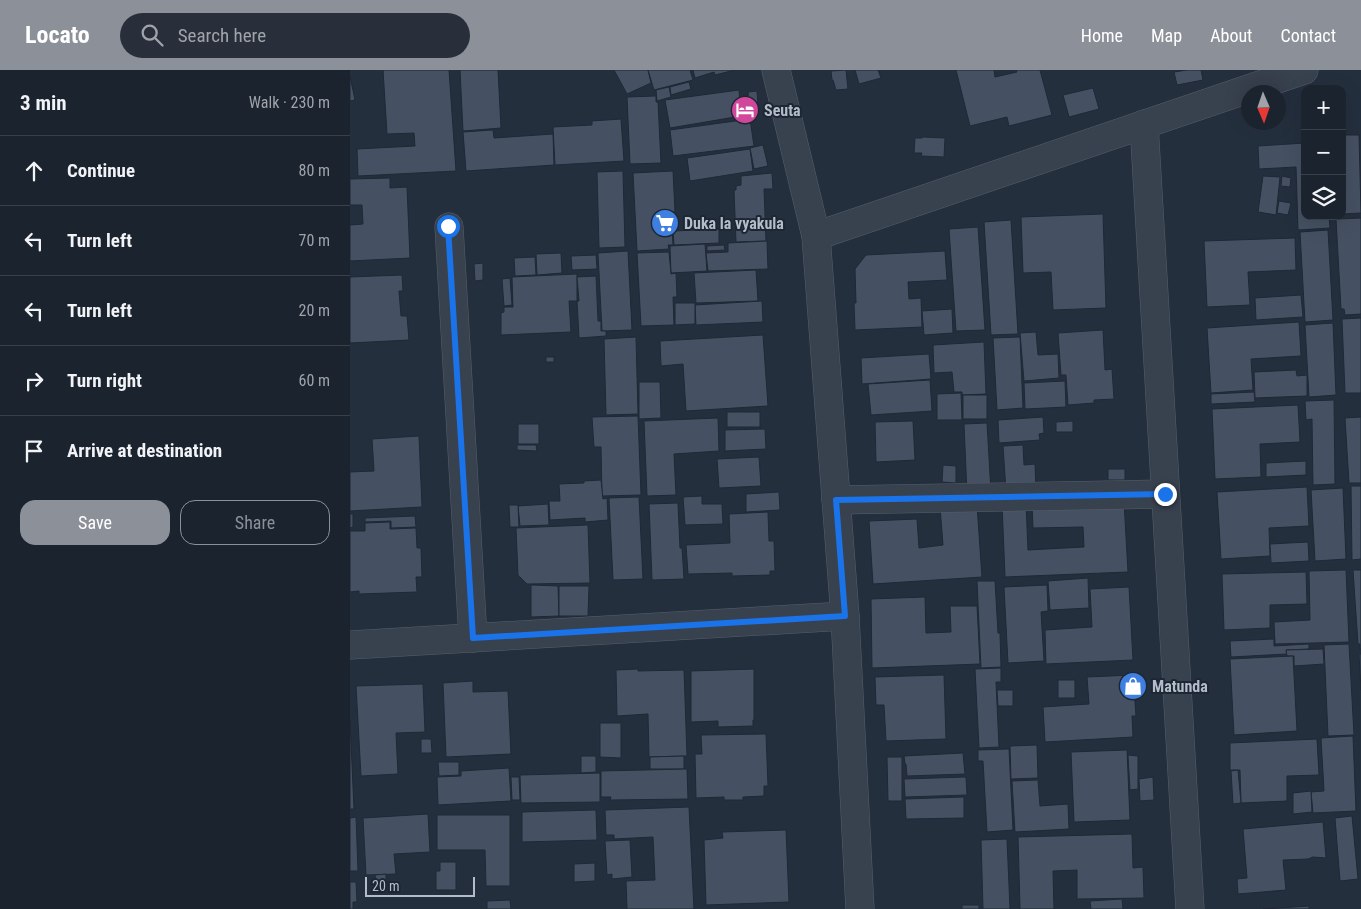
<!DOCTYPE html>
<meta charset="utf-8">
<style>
:root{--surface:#1b232e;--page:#282f3a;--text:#f1f3f6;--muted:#a0a4aa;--line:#39404a;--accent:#8c9099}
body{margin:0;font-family:"Roboto Condensed",sans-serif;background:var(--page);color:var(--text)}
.controls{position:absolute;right:15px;top:15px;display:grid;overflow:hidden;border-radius:10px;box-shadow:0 5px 20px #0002}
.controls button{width:45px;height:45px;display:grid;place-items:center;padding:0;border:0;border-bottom:1px solid var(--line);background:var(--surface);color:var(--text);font:25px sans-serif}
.compass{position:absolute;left:891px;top:15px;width:45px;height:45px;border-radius:50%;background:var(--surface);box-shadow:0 5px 20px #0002;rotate:178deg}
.scale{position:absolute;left:15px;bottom:12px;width:110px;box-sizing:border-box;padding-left:5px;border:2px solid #b4bcc9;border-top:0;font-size:14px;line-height:18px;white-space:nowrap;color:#b4bcc9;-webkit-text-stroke:4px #1d2633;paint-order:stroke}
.stop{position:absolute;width:15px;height:15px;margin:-11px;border:4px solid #1a73e8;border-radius:50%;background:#fff}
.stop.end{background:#1a73e8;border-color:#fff;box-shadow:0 1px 5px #0008}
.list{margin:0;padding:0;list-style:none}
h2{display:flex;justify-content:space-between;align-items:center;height:65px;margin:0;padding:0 20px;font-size:21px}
h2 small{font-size:16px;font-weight:400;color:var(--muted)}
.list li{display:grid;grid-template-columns:32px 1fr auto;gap:15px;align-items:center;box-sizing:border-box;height:70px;padding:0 20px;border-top:1px solid var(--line)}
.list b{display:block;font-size:19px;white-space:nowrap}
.list em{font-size:16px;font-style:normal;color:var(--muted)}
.actions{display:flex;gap:10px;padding:15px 20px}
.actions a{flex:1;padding:11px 0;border:1px solid var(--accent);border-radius:15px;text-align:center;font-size:18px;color:var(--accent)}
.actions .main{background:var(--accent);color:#fff}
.icon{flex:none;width:28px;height:28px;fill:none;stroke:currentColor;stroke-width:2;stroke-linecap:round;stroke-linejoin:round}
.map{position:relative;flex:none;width:1011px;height:839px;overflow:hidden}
header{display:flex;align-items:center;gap:30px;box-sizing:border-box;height:70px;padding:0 25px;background:var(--accent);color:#fff}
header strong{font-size:24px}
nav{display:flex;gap:28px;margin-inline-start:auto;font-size:18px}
.search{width:350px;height:45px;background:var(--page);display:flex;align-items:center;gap:12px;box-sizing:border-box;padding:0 18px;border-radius:28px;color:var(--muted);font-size:19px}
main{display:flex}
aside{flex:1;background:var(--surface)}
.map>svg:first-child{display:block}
</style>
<header>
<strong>Locato</strong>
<div class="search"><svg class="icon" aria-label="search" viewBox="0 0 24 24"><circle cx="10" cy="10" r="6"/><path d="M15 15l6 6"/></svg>Search here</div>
<nav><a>Home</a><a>Map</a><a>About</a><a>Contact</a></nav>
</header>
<main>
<aside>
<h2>3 min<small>Walk · 230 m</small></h2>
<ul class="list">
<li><svg class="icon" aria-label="ahead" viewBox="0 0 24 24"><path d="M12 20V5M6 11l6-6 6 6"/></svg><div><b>Continue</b></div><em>80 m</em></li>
<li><svg class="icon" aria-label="left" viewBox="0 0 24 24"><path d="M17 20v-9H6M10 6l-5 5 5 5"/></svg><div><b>Turn left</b></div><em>70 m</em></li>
<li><svg class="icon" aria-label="left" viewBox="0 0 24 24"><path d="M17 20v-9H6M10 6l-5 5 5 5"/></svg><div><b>Turn left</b></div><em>20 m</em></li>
<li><svg class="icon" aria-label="right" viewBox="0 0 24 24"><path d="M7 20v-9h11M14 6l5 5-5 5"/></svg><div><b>Turn right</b></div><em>60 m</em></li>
<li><svg class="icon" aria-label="arrive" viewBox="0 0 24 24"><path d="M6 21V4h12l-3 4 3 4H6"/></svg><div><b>Arrive at destination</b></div></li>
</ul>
<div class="actions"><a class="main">Save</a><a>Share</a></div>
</aside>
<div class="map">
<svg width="1011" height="839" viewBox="0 0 1011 839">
<rect width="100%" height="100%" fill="#242f3e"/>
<g fill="#455162" stroke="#1f2835">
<path d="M33,0H99L106,101L8,106L7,79L65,76L64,63L37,64Z"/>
<path d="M110,0H148L151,58L113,61Z"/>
<path d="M264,0H298L301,13L277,24Z"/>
<path d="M298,0H340L343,10L304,20Z"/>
<path d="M343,0H385L365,5L364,2L345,8Z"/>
<path d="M496,0L498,19L486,20L483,10H482L481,1Z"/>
<path d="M505,0H528L531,8L509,14Z"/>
<path d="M606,0H644L645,7L667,2L666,0H690L702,45L659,56L657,47L620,56Z"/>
<path d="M837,0H851L853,10L827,15L824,2Z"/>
<path d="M0,6L5,30L0,31Z"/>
<path d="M339,12L341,19L321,25L320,17Z"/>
<path d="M319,17L321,27L307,31L306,20Z"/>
<path d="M743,18L749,39L719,47L713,25Z"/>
<path d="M389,20L391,46L320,58L315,30Z"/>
<path d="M407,21L408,35L399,36L398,22Z"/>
<path d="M306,26V32H308L311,93L280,94L277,27Z"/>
<path d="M271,49L274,91L205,95L203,57L242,55V51Z"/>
<path d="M400,49L404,76L323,86L320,60Z"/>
<path d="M143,60L144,68L203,64L204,95L116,101L113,62Z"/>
<path d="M992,65H1009L1011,143L992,144Z"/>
<path d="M572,67L595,68L594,87L571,86L572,83H564L565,68H572Z"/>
<path d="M955,73V146H979L980,158L948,160L946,97L909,99L908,76Z"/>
<path d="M413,75L418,96L404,99L400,78Z"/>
<path d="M400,79L403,101L340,111L337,88Z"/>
<path d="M273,101L275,177L249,178L247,102Z"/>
<path d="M323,101L325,142H321L323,175H318L319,179L287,181L283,103Z"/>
<path d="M422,103L423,119H414L416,171L386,172L384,120H386V116L391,115V106Z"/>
<path d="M913,106L930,107L926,145L908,142Z"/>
<path d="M932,106L941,108L940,117L931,116Z"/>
<path d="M40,108V118L57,117L60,188L0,191V155L13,154L12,135H0V109Z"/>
<path d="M929,131L941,133L938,145L927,143Z"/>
<path d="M753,144L756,238L703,240L701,202L673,203L671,147Z"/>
<path d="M1011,148V244L995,245L994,239H991L986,149Z"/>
<path d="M661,150L668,264L641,265L634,152Z"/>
<path d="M628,157L635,260L606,261L599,159Z"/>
<path d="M369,159V173L324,175L323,161Z"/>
<path d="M978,160L983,250L955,252L950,162Z"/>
<path d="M945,168L946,200L898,202L900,235L857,237L854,171Z"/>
<path d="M417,171L418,199L358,201L356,183L378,182V173Z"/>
<path d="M355,174L357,201L321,203L320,176Z"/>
<path d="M374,175L375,180L357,181V176Z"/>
<path d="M278,181L282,260L252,261L248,183Z"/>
<path d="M595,181L597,210L558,212L559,229L571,228L572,257L505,260L504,233H506L505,199L516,185Z"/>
<path d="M319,182L321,204L326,203L327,227H323L324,255L291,256L287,183Z"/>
<path d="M211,183L212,203L187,205L186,184Z"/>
<path d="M246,185L247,199L222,200L221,186Z"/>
<path d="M185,187L186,205L165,206L164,188Z"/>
<path d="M133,193V210L125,211L124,194Z"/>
<path d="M406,200L408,231L346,233L344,203Z"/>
<path d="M227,204V231H219L221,262L151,265V243L154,242V237H163L162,207Z"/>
<path d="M52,205L53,221H49L51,246H57L59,270L0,273V207Z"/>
<path d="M246,206L248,251H251V261H256V266L229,268L227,231H229L227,207Z"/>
<path d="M160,208L162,235L154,236L152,209Z"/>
<path d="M951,225L953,247L906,250L905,228Z"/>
<path d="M412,231L413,252L346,255L345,235Z"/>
<path d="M325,233H345V254L325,255Z"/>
<path d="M602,239L603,263L574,265L572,241Z"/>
<path d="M1011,248V323H995L992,249Z"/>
<path d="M949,252L951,286L901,289L903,320L861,323L857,258Z"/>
<path d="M983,253L986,325L959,327L955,255Z"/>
<path d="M753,260L755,300L762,299L764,329L744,330V333L718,335L716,305H711L708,263Z"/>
<path d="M686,262L688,285L708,284L709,308L674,311L670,263Z"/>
<path d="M413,265L418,336L336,341L333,294L311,296L310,271Z"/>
<path d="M286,267L288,344L256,345L254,269Z"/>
<path d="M670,267L673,338L647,340L643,268Z"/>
<path d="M634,272L636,324L612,325V322H604L602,302L584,303L583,275Z"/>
<path d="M579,284L581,309L512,314L511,288Z"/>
<rect x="196" y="287" width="8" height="5"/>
<path d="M946,300L947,306L957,305V326L905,328L904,302Z"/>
<path d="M580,310L582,341L521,345L518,314Z"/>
<path d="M715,311L716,337L675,339L674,313Z"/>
<path d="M289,312H310L311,348L289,349Z"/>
<path d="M904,322L905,332L861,334V324Z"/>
<path d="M611,323L612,350H587V324Z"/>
<rect x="613" y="325" width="24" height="24"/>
<path d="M984,330L985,414L963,415L962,349L956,350L955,331Z"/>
<path d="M948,335L950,372L910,374L911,407L865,409L862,339Z"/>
<rect x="377" y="342" width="33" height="15"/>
<path d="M288,346L291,425L252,426L251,377H244L242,347Z"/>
<path d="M693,347L694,363L689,364L690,370L649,373L648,350Z"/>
<path d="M1011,347V413H999L995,348Z"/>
<path d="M368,348L369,381L324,384L326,425L297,426L294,351Z"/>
<path d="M563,351L565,390L526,392L525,352Z"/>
<path d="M723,351V362H706V352Z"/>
<path d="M637,353L641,422L617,424L614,354Z"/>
<rect x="168" y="354" width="21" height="20"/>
<path d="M415,359L416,379L375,381V360Z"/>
<path d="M69,366L72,437L0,441V402L24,401L22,369Z"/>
<path d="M167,375H186L187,381L167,380Z"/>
<path d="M673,375L674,395L685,394L686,420L656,421L653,376Z"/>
<path d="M409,387L411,416L369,418L367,389Z"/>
<path d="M956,391V405L916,407V393Z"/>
<path d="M593,395L606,396V413L592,412Z"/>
<rect x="758" y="399" width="17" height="11"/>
<path d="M251,410L253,429L257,428L258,450L235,452V448L200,450L199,431H210L209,414L234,413V411Z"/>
<path d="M1001,416H1011V489L1002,490Z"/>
<path d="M957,417L959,456L919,458L920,486L871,489L867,422Z"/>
<path d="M993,418L996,489L965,491L961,420Z"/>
<path d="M429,422L430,440L396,442V424Z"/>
<path d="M352,426V434H372L373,454L335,455L333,427Z"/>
<path d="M289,427L293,509L263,510L259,428Z"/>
<path d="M774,431L778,502L655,507L652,434L676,433L678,480L734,477L733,457L683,458L682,435Z"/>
<path d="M328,433L330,478H332L334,509L302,510L299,434Z"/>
<path d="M198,434L199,455L170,456L168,436Z"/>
<path d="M159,435H168L169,457H160Z"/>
<path d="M627,435L632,507L523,514L519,451L567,449L569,478L593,475L590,437Z"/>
<path d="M418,442L419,471H424L425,501H420V505L382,506V503L338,504L336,475L380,473L379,444Z"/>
<path d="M0,444H3V457L0,458Z"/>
<path d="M65,446L66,457L41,458V451L15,452V448Z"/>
<path d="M40,452V459L66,458L67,478H71L72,507H66L67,522L9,524V521L0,522V461H15V453Z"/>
<path d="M238,455L240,513L177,514L168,505L166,458Z"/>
<path d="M958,472L959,491L921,493L920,474Z"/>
<path d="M996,500L999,572L925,574L924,552L960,550L959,501Z"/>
<path d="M1003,500H1011V579H1010V574H1008Z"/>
<path d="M956,502L957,534L920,535V558L874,560L872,504Z"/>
<path d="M738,508L739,538L700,540L698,511Z"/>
<path d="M627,511H645L648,563H650L651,597L631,598Z"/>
<path d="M181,515L208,516L209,546L181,547Z"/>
<path d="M697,515L698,541L691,542L694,591L658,593L654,517Z"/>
<path d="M209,516H239L238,546H209Z"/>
<path d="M779,517L783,590L696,594L695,560L742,557L740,519Z"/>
<path d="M575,527L576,563L601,562L600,536H627L630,594L522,598L521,529Z"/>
<path d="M924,569V576L959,574V579L936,580L937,584L881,587L880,571Z"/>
<path d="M999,574L1004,665L978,666L974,575Z"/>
<path d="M973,579L974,594L944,596V586H937L936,580Z"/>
<path d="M1009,584H1011V620Z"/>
<path d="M943,586L947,661L884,665L880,589Z"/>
<path d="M651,598V612H646L649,677L629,678L625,599Z"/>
<path d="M288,599V601L334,600L337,686L299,687L298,644L267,646L266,600Z"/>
<path d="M404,599V650H403V656L368,657V651L341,652V601Z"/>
<path d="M594,605L596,669L536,671L534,635H526L525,607Z"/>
<path d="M783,605L786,646H782L783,667L695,672L693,637L739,634L737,607Z"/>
<rect x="708" y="610" width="17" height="18"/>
<path d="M123,611V622L158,621L161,684L96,687L93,613Z"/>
<path d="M73,614L75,662L46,663L48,704L11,706L6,616Z"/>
<path d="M647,620H663V636H648Z"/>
<path d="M0,649L4,739H0Z"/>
<path d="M250,653H271V688L250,687Z"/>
<path d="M416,664L418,716H414V726L393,727V730H374V727L346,728L345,684H352L351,665Z"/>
<path d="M1003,666L1006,741L963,743L961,722L974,721L971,668Z"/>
<path d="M71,669H81L82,683H71Z"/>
<path d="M967,669L969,705L937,706V731L891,733L890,700H880V673Z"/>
<path d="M687,675L688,708L661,709L660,676Z"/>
<path d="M659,679L663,760L637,762L633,691H628V680Z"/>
<path d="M777,680L780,750L724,752L721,682Z"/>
<path d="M613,683L615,704L557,706L556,694H555L554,686Z"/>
<path d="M778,685L788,686V719L780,720Z"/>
<path d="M231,686H246V702L231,703Z"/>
<path d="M334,686V699H300V687Z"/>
<path d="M537,687H552V731H538Z"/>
<path d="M88,692H109V705L89,706Z"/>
<path d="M159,698L161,731L88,735L87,707L111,706V701Z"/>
<path d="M337,699L338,729L260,730L261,727H251V701Z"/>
<path d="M888,700L891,733L883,734L881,701Z"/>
<path d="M250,703V732L171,733L170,705Z"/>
<path d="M161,707H169L170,730H162Z"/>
<path d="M616,707L617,725L555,727L554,709Z"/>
<path d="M803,707L804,730L790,731L789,709Z"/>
<path d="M688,710L690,736L718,734L719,759L665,762L662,711Z"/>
<path d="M961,721L962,742L943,744V723Z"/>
<path d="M614,727V748L556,749L555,729Z"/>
<path d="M339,737L344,839H277L276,811L305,810L303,767L264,769V765H256L255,740Z"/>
<path d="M246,740L247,770L172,772V742Z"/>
<path d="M78,744L80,782L44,784L46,804L16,805L13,748Z"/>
<path d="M87,745H160V816H136L135,780H87Z"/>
<path d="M1002,746L1008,809L990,811L985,748Z"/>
<path d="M6,747L8,801H0V748Z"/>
<path d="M973,752L976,788L963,787L958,789L933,790L936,820L888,824L887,809L897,808L893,759Z"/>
<path d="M436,760L439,832L356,835L354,770L373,768L372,762Z"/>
<path d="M782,764L783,798L793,797L794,828L727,829V800L703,801L704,839H670L668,767Z"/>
<path d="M657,769L660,839H633L631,770Z"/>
<path d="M280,770L282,807L262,809V804L257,805L255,771Z"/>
<path d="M90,792H106V820H86V801H90Z"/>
<path d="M245,793V811L224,812V794Z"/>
<path d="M36,804V812L26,813L25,805Z"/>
<path d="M0,812H6L7,832H3V839H0Z"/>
<path d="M772,829L773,839H741L740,831Z"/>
<path d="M160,830L161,839H137V831Z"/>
<rect x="612" y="835" width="17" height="4"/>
<path d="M959,836V839H913Z"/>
</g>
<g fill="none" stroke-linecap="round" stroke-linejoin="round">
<g stroke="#565f6c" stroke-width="29">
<g id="street">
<path d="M426,0L466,166L495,546L510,839"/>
<path d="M794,54L840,839"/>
<path d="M99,157L123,568"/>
<path d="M466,166L954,0"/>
<path d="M486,430L815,424"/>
<path d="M0,575L495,546"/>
</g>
</g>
<use href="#street" stroke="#38414e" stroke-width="28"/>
</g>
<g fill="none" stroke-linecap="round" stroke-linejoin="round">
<path stroke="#1a73e8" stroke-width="6" d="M98,156L123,568L495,546L486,430L815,424"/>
</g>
<defs>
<g id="hotel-disc" transform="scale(1.4375)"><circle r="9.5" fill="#d1479c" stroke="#1d2633"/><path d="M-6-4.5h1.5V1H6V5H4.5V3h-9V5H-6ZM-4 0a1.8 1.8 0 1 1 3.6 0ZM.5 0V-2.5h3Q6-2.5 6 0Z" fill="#fff"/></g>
<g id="supermarket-disc" transform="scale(1.4375)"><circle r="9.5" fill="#3f7fe0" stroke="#1d2633"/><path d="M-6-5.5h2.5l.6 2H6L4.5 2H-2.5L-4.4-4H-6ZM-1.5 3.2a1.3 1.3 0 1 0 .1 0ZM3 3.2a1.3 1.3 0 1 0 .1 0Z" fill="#fff"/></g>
<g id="shop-disc" transform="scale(1.4375)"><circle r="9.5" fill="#3f7fe0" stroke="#1d2633"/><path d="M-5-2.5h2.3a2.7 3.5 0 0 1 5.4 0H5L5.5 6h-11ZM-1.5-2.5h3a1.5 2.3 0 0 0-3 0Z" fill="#fff"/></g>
</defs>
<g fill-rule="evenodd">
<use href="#hotel-disc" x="395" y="40"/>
<use href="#supermarket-disc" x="315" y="153"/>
<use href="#shop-disc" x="783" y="616"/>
</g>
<g text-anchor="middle" stroke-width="4" stroke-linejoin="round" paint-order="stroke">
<g font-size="16" font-weight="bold" fill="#b4bcc9" stroke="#1d2633" text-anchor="start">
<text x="414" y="46">Seuta</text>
<text x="334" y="159">Duka la vyakula</text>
<text x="802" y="622">Matunda</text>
</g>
</g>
</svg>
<div class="controls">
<button>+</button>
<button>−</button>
<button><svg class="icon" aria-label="layers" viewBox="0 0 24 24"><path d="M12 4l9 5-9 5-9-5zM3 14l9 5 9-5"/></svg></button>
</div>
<svg class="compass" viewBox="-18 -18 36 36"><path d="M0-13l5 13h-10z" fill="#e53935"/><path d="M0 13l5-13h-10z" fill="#a0a4aa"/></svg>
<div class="scale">20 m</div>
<div class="stop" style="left:98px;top:156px"></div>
<div class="stop end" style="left:815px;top:424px"></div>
</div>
</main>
